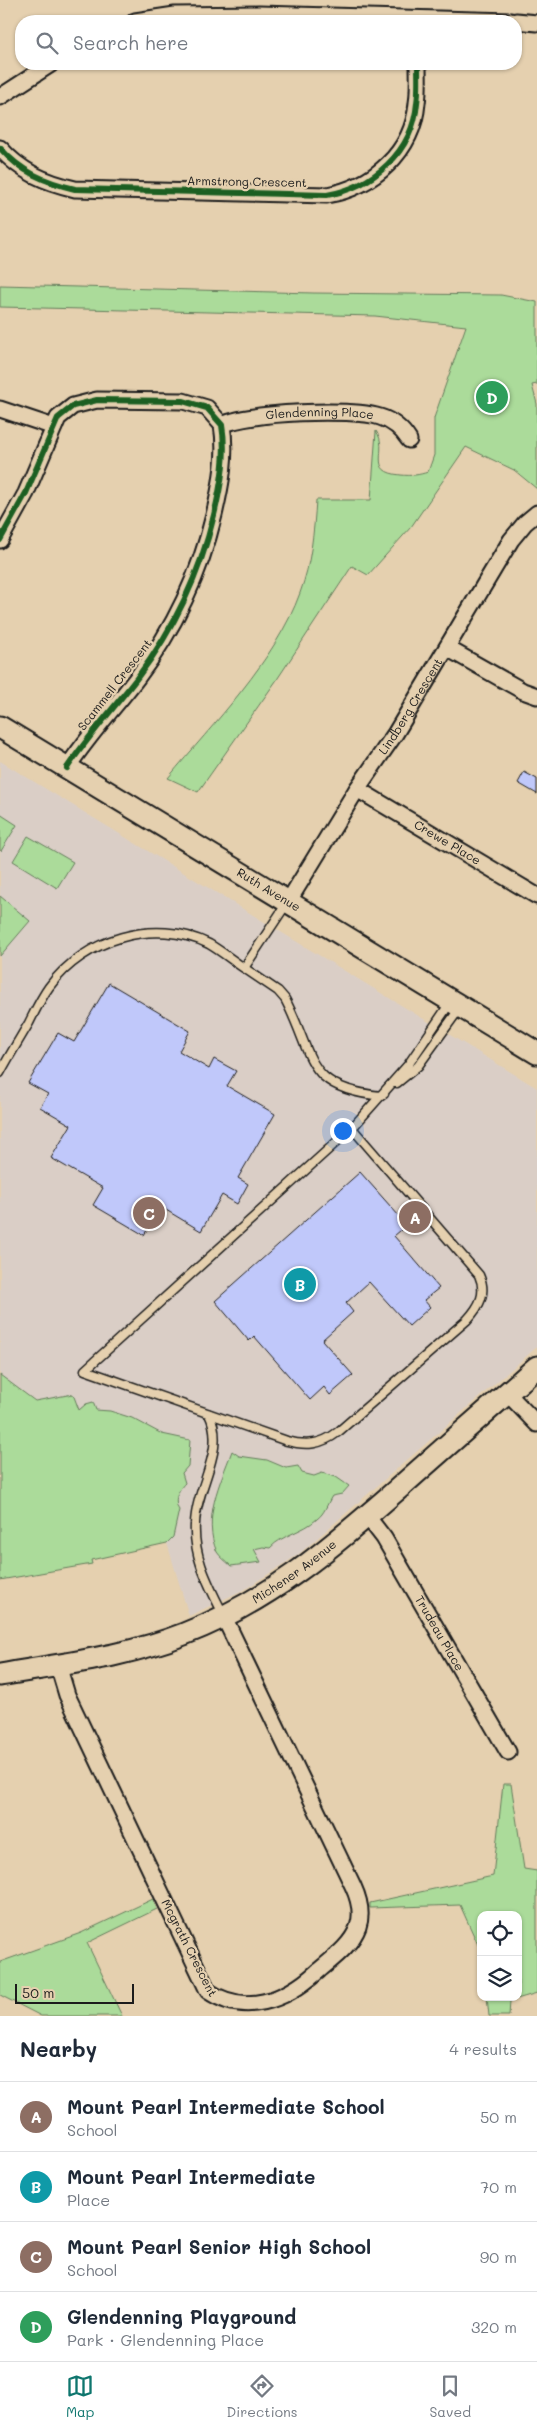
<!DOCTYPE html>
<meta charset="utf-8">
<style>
:root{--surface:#fff;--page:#f2f2f3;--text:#1f2937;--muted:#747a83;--line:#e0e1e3;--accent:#0f766e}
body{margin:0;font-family:Mali,sans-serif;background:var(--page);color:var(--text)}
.controls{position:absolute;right:15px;bottom:15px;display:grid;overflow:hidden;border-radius:10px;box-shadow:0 1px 4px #0004}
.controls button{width:45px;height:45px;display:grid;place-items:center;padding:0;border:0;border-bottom:1px solid var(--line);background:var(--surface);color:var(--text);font:25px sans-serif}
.scale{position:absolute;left:15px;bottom:12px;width:119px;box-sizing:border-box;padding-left:5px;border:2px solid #1c1c1c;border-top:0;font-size:14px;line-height:18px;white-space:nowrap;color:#1c1c1c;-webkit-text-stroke:4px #e5d0af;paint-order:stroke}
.you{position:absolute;left:342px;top:1130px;width:18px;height:18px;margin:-12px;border:4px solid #fff;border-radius:50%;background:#1a73e8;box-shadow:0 0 0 8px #1a73e833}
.badge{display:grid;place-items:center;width:32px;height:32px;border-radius:50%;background:var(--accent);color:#fff;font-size:16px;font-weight:700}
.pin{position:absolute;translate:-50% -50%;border:2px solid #fff;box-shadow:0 1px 5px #0006}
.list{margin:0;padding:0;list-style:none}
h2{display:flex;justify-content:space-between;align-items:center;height:65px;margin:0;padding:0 20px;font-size:21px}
h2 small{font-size:16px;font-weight:400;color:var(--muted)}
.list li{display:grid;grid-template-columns:32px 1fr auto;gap:15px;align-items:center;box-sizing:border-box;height:70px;padding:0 20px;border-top:1px solid var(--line)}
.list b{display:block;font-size:19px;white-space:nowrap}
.list p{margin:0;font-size:16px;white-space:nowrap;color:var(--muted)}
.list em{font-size:16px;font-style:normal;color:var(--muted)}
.icon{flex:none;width:28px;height:28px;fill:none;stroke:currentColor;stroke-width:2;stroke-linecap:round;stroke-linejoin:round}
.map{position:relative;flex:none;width:537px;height:2016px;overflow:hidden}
.search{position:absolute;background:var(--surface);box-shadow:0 1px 4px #0004;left:15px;right:15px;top:15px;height:55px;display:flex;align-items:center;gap:12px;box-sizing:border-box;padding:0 18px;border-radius:20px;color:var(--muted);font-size:19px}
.sheet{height:345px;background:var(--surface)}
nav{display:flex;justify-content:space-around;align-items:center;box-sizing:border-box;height:70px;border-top:1px solid var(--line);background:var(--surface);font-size:14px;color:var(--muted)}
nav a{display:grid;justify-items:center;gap:2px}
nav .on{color:var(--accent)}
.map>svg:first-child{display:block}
</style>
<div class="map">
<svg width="537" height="2016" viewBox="0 0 537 2016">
<rect width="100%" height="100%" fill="#e5d0af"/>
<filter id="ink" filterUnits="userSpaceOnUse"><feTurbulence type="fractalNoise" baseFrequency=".02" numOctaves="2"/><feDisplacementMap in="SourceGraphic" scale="10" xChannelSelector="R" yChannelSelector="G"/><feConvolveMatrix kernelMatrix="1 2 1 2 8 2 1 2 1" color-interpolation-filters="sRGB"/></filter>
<g filter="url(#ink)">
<path fill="#dacec6" d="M0,761L537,1088V1347L299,1554L247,1588L189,1616L167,1543L79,1410L73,1394L35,1401L0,1375Z"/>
<g fill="#abdb9a" stroke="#647c5b">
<path d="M0,285L313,293L501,295L537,302V384L532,385L537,404V489L514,470L466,447L411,527L368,575L352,566L276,681L198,792L168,778C213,724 276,660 300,593C311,564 314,531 316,500H371L376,431C390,450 365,472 401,475C411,476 419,475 428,472L434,455V418L466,326L375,316L0,307Z"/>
<path d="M0,814L17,825L1,851L0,850Z"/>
<path d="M28,836L73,862L57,888L13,861Z"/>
<path d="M0,896L30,921L0,956Z"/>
<path d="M0,1375L35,1401L73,1394L79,1410L86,1404L93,1402L96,1410L110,1411L132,1418L162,1434L190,1440L188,1466L182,1473L185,1483C178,1490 173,1501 179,1510L173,1537L167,1543L91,1560L92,1564L0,1580Z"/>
<path d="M232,1451L239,1456L267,1460L286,1468L298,1466L302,1473L314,1476L322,1473L336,1477L349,1486L342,1494L332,1496C327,1504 325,1513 317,1519C303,1532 283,1534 270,1548L263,1547L254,1549L261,1562L231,1566C227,1562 220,1557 217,1552C202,1519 220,1483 232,1451Z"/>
<path d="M503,1784H511L524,1869L537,1871V1993L510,2001L509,2016H489L487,1997H518V1915H481V1957L479,1947L460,1905L370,1908V1903L493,1876Z"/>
<path d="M153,1899L157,1909L87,1943L122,2016H41L0,1995V1962L81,1933Z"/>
</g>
<g fill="#c0c8fa" stroke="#1c1c1c">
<path d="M524,772L537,779V794L518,783Z"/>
<path d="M109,983L190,1031L179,1051L209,1069L214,1059L236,1071L227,1086L275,1114L238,1178L248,1184L237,1204L222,1195L201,1231L161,1207L144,1235L93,1205L103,1188L51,1158L71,1125L40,1107L48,1094L28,1083L58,1033L74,1042Z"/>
<path d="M360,1172L407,1225L394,1236L439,1288L424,1300L430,1307L409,1326L369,1282L346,1303L353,1312L322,1340L353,1375L330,1395L324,1387L310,1400L254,1336L249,1341L215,1301Z"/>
</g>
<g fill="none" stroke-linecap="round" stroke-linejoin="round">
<g stroke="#1c1c1c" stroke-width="11">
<g id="lane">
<path d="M244,968L278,991L285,999C315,1056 303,1088 381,1096L384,1094"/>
<path d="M0,1073C9,1056 19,1040 29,1023C35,1011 41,998 49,987C84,939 154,917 209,944C221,951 232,960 244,968L287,903"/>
<path d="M397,1083L418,1066L460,1008"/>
<path d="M352,1128L479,1275C487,1293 480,1306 467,1320L338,1432C321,1445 306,1446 287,1441L85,1370L352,1128L408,1065L450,1003"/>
<path d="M209,1414C227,1450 196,1486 195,1524C193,1557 209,1585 223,1614"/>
</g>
</g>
<g stroke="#1c1c1c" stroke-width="19">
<g id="street">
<path d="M135,21L175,15L259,14L511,21"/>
<path d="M516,21L537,23"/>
<path d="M0,97L51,64"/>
<path d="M0,148C21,172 45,182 75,189L327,195C373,187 413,152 417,103C419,90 418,77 418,64"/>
<path d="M0,409L54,427"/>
<path id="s1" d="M222,425C249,412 351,408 380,417C393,421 402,429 409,440"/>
<path d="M0,540L26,493L58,418L73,406L97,400L183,401L207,408L222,425C227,454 221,486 214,515C200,574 174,629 137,678C114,708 88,736 67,768"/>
<path d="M447,648L523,691L537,696"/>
<path id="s2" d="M357,789L537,896"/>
<path id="s3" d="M288,902L357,789L395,734L511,540L525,523L537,513"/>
<path d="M507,1393L537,1424"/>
<path id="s4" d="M367,1516L384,1538L508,1752"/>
<path d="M58,1665L67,1695L208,1991C244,2016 285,2001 317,1972C332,1959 351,1946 358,1927C363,1913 359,1899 353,1886L224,1617"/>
</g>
</g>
<g stroke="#1c1c1c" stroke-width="25">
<g id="secondary">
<path id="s5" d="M0,727L537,1053"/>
<path id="s6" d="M0,1675C61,1664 126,1657 184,1634C270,1601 329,1549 398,1489C444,1448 490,1408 537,1367"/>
</g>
</g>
<use href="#lane" stroke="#e5d0af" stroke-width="8"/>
<use href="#street" stroke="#e5d0af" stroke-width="15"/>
<use href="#secondary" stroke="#e5d0af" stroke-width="21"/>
<g stroke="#e5d0af" stroke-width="9">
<g id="cycleway">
<path d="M0,148C21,172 45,182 75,189L327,195C373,187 413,152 417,103C419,90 418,77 418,64"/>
<path d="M0,540L26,493L58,418L73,406L97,400L183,401L207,408L222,425C227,454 221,486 214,515C200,574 174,629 137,678C114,708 88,736 67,768"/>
</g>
</g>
<use href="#cycleway" stroke="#1b5e20" stroke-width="6"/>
</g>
</g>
<g text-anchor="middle" stroke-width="4.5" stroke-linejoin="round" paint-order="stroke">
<g font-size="12" fill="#1c1c1c" stroke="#e5d0af">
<text transform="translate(247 182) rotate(1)" y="4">Armstrong Crescent</text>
<text dy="4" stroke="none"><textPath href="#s1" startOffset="99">Glendenning Place</textPath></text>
<text transform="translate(115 685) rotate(-52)" y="4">Scammell Crescent</text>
<text dy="4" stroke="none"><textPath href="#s3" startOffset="231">Lindberg Crescent</textPath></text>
<text dy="4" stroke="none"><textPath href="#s2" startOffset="105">Crewe Place</textPath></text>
<text dy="4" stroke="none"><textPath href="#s5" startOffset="314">Ruth Avenue</textPath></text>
<text dy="4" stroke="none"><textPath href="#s6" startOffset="316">Michener Avenue</textPath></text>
<text dy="4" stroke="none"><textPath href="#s4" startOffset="138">Trudeau Place</textPath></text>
<text transform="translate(189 1948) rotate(63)" y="4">Mcgrath Crescent</text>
</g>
</g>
</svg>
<div class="controls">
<button><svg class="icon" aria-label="locate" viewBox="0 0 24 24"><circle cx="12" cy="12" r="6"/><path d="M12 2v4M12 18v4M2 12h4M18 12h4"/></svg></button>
<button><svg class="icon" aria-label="layers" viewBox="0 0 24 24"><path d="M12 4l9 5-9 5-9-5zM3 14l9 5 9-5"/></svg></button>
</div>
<div class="scale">50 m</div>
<div class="you"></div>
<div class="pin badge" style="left:415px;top:1217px;background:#8d6e63">A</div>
<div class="pin badge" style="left:300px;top:1284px;background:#0f9aa8">B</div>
<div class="pin badge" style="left:149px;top:1213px;background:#8d6e63">C</div>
<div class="pin badge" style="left:492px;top:397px;background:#2e9e5b">D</div>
<div class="search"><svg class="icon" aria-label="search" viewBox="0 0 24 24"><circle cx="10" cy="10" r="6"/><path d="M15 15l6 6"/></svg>Search here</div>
</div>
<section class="sheet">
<h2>Nearby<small>4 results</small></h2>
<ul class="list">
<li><span class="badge" style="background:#8d6e63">A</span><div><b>Mount Pearl Intermediate School</b><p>School</p></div><em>50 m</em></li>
<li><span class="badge" style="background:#0f9aa8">B</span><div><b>Mount Pearl Intermediate</b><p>Place</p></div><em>70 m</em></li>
<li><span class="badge" style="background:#8d6e63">C</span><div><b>Mount Pearl Senior High School</b><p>School</p></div><em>90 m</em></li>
<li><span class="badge" style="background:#2e9e5b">D</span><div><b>Glendenning Playground</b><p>Park · Glendenning Place</p></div><em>320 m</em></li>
</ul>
</section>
<nav>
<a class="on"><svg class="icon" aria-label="map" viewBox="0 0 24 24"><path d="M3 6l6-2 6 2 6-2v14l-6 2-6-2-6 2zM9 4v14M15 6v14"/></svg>Map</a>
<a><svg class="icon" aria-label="directions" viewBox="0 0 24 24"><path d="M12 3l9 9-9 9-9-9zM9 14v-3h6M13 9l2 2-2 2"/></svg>Directions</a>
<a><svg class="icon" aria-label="saved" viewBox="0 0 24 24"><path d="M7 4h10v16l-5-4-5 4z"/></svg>Saved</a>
</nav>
